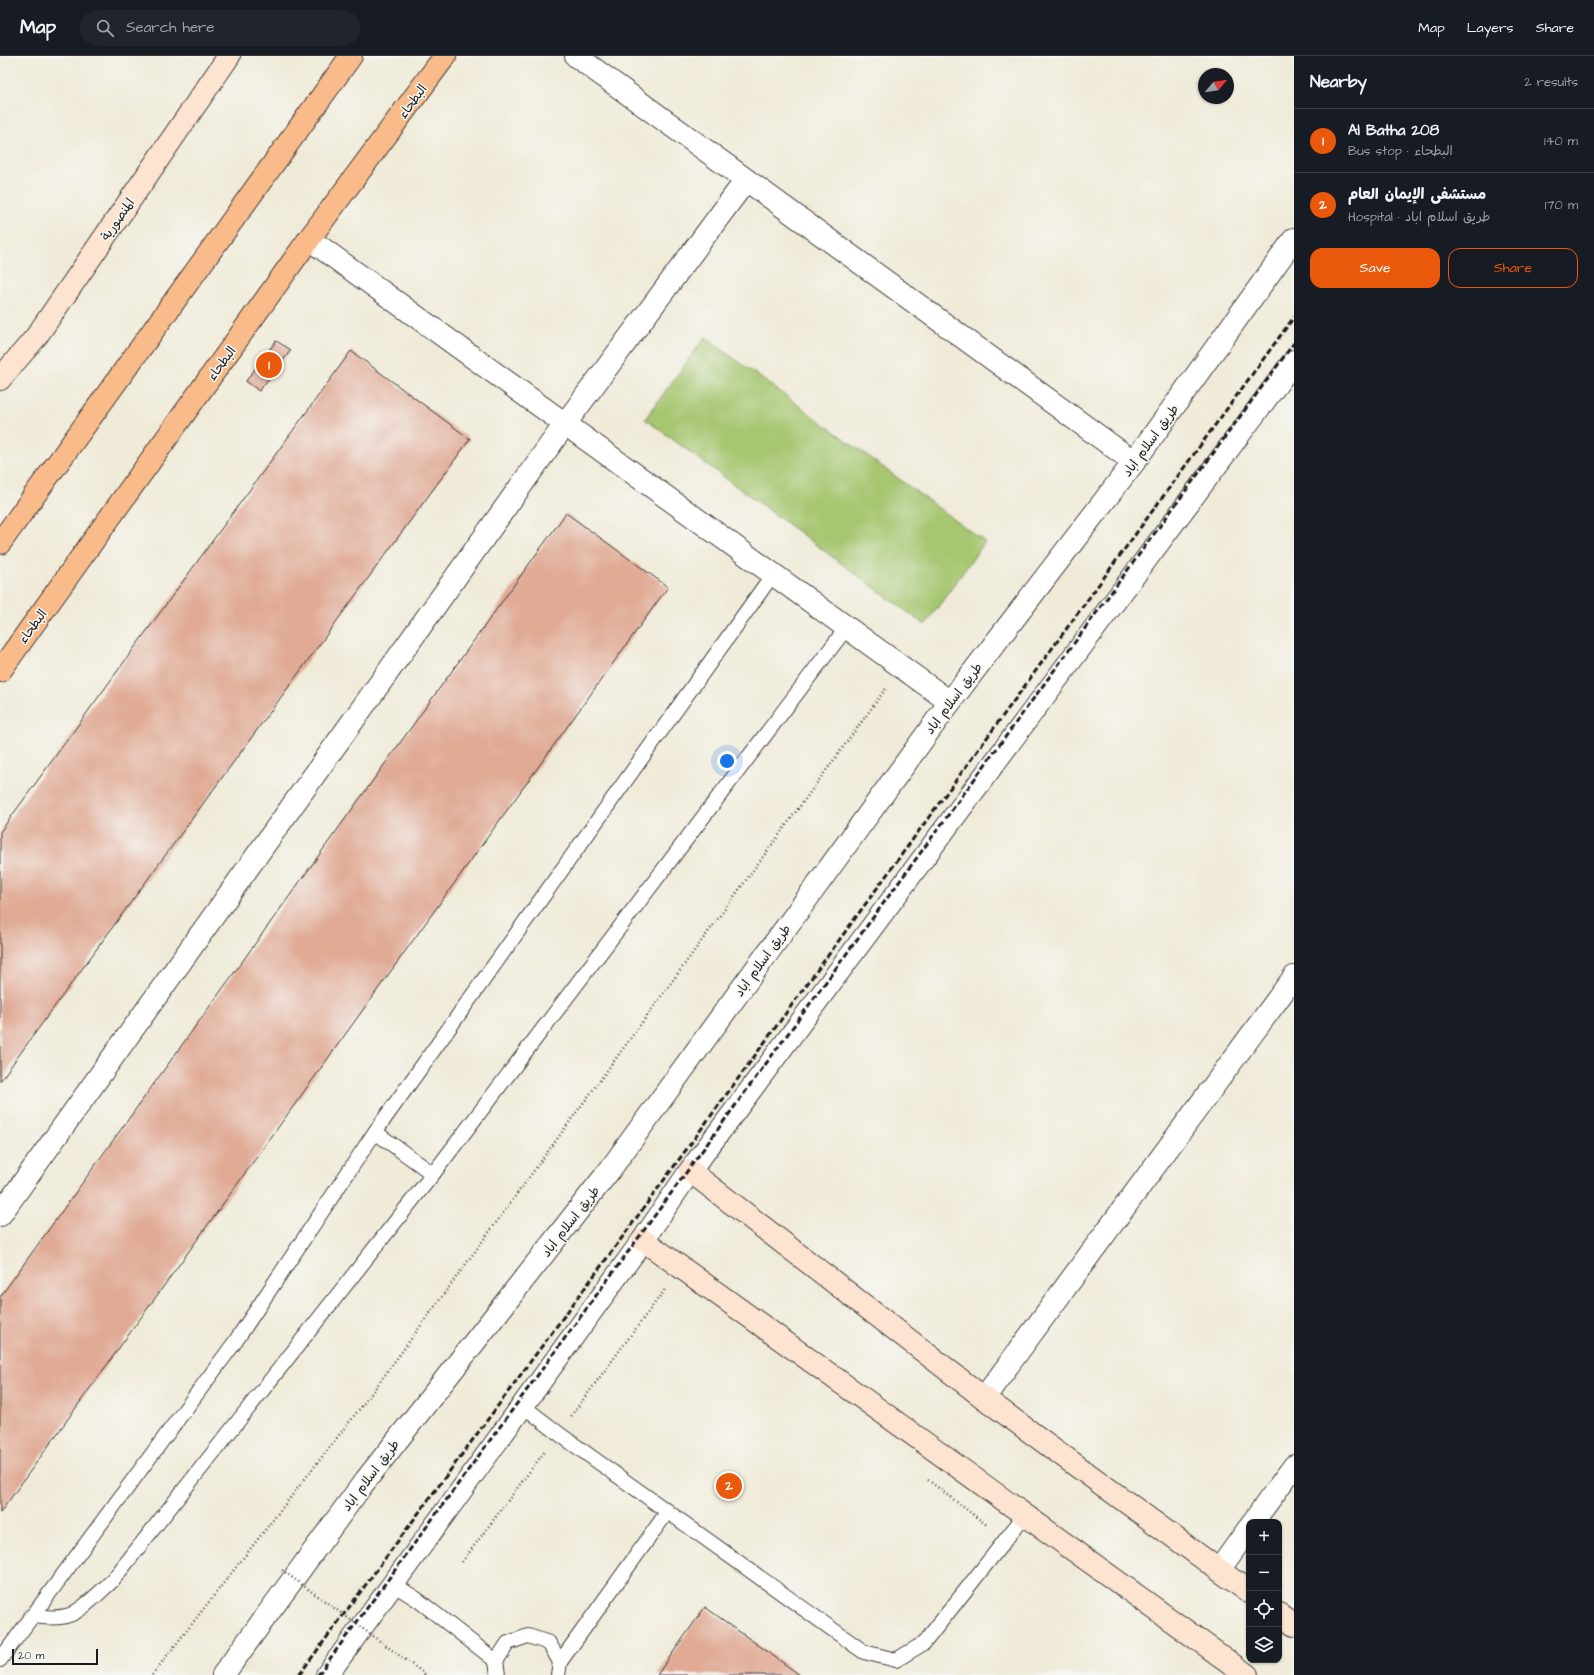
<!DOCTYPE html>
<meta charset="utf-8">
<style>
:root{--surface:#171b24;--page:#20242c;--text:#f1f3f6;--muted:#9ea1a6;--line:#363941;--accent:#ea580c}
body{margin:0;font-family:"Architects Daughter","Playpen Sans Arabic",sans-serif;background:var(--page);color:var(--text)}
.controls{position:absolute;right:12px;bottom:12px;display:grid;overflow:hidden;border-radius:8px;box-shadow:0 1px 3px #0004}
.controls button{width:36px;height:36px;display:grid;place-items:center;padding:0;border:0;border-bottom:1px solid var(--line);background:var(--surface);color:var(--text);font:20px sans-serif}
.compass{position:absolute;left:1198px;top:12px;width:36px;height:36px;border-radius:50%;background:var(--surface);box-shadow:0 1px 3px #0004;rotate:61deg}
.scale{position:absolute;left:12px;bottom:10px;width:86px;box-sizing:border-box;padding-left:4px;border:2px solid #1c1c1c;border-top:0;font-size:11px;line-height:14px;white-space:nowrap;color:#1c1c1c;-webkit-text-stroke:3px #f6f6f2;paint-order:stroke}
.you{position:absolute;left:727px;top:705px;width:14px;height:14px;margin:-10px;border:3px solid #fff;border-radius:50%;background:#1a73e8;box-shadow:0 0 0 6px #1a73e833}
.badge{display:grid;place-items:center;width:26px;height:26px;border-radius:50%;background:var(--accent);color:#fff;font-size:13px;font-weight:700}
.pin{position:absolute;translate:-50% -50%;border:2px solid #fff;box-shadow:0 1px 4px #0006}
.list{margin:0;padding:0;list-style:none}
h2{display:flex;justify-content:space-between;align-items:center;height:52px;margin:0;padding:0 16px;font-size:17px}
h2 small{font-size:13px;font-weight:400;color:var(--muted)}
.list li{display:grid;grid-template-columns:26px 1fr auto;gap:12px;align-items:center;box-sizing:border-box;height:64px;padding:0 16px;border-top:1px solid var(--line)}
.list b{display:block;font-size:15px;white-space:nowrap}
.list p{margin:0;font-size:13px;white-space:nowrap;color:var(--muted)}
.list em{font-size:13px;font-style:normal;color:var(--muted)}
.actions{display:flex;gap:8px;padding:12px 16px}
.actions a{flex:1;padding:9px 0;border:1px solid var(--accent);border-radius:12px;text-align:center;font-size:14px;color:var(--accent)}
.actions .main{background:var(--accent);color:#fff}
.icon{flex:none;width:22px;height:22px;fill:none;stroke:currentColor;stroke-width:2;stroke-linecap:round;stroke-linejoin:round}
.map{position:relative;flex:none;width:1294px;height:1619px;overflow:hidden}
header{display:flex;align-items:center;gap:24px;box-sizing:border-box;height:56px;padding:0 20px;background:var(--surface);border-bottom:1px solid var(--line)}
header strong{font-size:19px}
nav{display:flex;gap:22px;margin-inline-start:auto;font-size:14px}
.search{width:280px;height:36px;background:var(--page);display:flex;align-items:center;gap:10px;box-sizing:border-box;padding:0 14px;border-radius:22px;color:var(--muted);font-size:15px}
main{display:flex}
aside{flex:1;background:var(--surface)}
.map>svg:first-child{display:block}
</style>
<header>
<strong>Map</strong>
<div class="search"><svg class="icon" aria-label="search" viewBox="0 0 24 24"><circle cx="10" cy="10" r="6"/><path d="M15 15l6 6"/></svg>Search here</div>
<nav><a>Map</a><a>Layers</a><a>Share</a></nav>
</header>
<main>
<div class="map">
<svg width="1294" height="1619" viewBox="0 0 1294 1619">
<rect width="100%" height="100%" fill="#f6f6f2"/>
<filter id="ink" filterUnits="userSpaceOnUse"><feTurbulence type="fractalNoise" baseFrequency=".025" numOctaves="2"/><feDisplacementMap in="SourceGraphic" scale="8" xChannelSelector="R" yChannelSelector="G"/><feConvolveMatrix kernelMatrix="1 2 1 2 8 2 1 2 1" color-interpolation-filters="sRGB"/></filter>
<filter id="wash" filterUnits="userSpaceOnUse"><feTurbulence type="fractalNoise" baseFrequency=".012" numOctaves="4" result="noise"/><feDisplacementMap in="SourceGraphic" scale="16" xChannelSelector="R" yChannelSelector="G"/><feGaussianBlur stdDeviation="0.9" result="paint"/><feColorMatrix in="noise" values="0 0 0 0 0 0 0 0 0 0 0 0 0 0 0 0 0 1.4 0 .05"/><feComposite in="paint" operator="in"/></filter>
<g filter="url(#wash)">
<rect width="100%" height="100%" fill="#f0ebd8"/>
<path fill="#a6c66f" stroke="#617146" d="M705,281L985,486L925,569L645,363Z"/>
<g id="blocks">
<g fill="#e0aa95">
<path d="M276,285L291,294L259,335L246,325Z"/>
<path d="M351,295L470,383L0,1025V776Z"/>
<path d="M566,457L668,531L0,1457V1241Z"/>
<path d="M705,1551L800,1619H657Z"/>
</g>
</g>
</g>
<g filter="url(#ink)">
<use href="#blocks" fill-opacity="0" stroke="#3c3b38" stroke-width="1"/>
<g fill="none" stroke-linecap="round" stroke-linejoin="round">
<g stroke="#3c3b38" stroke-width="16">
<g id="lane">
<path d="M375,1076L433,1118"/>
<path d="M523,1350L562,1380L864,1596L896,1604L924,1587L1025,1459"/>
<path d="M393,1528L418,1544L496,1605"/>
<path d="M31,1560C43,1561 55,1563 66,1560C80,1557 101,1535 112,1525L433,1118L847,571"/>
<path d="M0,1604L235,1286L375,1076L773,518"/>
<path d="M560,1606L668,1455"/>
<path d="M498,1619L496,1605L508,1587L528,1580L549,1587L560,1606L558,1619"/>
</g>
</g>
<g stroke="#3c3b38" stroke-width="24">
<g id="street">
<path d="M576,0L1134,406"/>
<path d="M309,183L950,646"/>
<path d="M0,1159L565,368L746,124"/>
<path d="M984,1342L1294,921"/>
<path d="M1253,1466L1294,1410"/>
<path d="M1219,1514L1249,1472"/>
<path d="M223,1619L362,1429L609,1115L950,646L1134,406L1294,183"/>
<path d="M327,1619L643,1184L690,1115L1294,305"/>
</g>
</g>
<g stroke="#3c3b38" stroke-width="24">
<g id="secondary">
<path d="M0,323L36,281L229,0"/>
<path d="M690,1115L984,1342L1249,1536"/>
<path d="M643,1184L1247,1619"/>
<path d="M1279,1558L1294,1569"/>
</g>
</g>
<g stroke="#3c3b38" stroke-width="24">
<g id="primary">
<path d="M0,487L351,0"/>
<path d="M0,615L309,183L445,0"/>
</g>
</g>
<g stroke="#3c3b38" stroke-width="2.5" stroke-dasharray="1 3" stroke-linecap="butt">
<path d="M571,1360L666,1232"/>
<path d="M928,1424L988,1470"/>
<path d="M462,1506L545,1395"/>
<path d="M152,1619L368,1342L887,631"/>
<path d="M424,1619L425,1618"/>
</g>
<use href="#lane" stroke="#fff" stroke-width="14"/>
<use href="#street" stroke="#fff" stroke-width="22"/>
<use href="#secondary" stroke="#fde4d1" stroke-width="22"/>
<use href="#primary" stroke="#fabb8b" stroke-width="22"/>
<g stroke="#1c1c1c" stroke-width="3" stroke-dasharray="6 3" stroke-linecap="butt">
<path d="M299,1619L621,1183L1294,261"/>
<path d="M318,1619L1294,287"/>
</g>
<path stroke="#3c3b38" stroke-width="2.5" stroke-dasharray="1 3" stroke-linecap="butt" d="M282,1514L425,1618"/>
</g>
</g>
<g text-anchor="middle" stroke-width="3" stroke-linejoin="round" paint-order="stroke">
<g font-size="13" fill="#1c1c1c" stroke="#f6f6f2">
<text transform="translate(412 45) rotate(-54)" y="5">البطحاء</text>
<text transform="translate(117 163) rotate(-55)" y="5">المنصورية</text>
<text transform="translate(221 307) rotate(-54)" y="5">البطحاء</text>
<text transform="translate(1150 384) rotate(-54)" y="5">طريق اسلام اباد</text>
<text transform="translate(32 570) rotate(-54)" y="5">البطحاء</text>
<text transform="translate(953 642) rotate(-53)" y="5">طريق اسلام اباد</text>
<text transform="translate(762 904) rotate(-54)" y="5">طريق اسلام اباد</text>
<text transform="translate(570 1165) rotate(-52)" y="5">طريق اسلام اباد</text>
<text transform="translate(370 1419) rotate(-53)" y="5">طريق اسلام اباد</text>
</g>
</g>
</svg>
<div class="controls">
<button>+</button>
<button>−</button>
<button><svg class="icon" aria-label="locate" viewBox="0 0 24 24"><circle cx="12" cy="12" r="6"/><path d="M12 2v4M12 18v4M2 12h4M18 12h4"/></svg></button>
<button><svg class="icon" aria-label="layers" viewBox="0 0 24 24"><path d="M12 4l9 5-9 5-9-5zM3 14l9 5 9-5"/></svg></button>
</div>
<svg class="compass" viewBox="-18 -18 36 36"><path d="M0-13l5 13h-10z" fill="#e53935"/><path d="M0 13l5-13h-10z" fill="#9ea1a6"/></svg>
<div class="scale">20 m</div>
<div class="you"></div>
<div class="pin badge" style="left:269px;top:309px">1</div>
<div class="pin badge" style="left:729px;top:1430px">2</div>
</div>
<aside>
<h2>Nearby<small>2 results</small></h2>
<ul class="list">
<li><span class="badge">1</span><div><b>Al Batha 208</b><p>Bus stop · البطحاء</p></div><em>140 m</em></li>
<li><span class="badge">2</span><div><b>مستشفى الإيمان العام</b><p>Hospital · طريق اسلام اباد</p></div><em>170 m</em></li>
</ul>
<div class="actions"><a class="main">Save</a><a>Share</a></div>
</aside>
</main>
